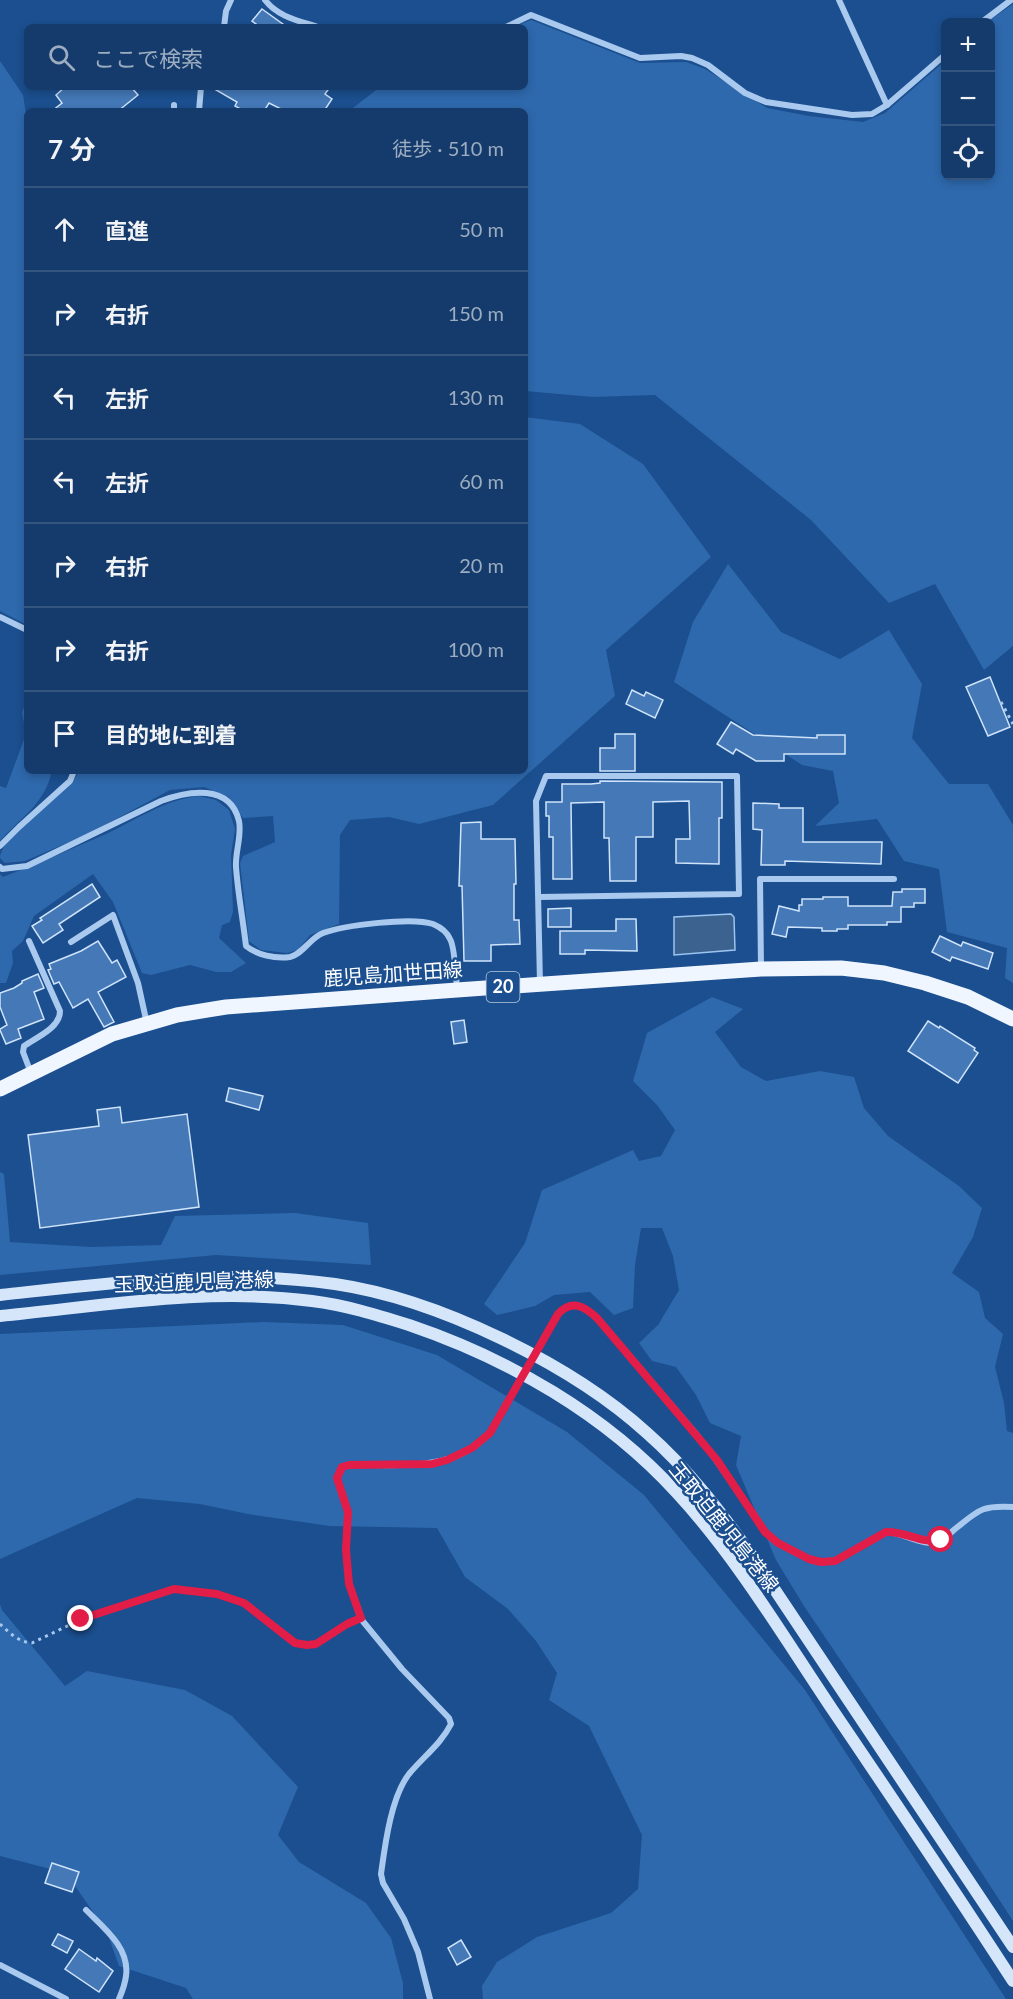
<!DOCTYPE html>
<html lang="ja">
<meta charset="utf-8">
<style>
:root{--surface:#143b6b;--page:#1d4271;--text:#f1f3f6;--muted:#9dadc1;--line:#33557e}
body{margin:0;font-family:Lato,"Noto Sans JP",sans-serif;background:var(--page);color:var(--text)}
.controls{position:absolute;right:18px;top:18px;display:grid;overflow:hidden;border-radius:9px;box-shadow:0 3px 9px #0003}
.controls button{width:54px;height:54px;display:grid;place-items:center;padding:0;border:0;border-bottom:2px solid var(--line);background:var(--surface);color:var(--text);font:30px sans-serif}
.stop{position:absolute;width:18px;height:18px;margin:-14px;border:4px solid #e11d48;border-radius:50%;background:#fff}
.stop.end{background:#e11d48;border-color:#fff;box-shadow:0 2px 6px #0008}
.list{margin:0;padding:0;list-style:none}
h2{display:flex;justify-content:space-between;align-items:center;height:78px;margin:0;padding:0 24px;font-size:26px}
h2 small{font-size:20px;font-weight:400;color:var(--muted)}
.list li{display:grid;grid-template-columns:39px 1fr auto;gap:18px;align-items:center;box-sizing:border-box;height:84px;padding:0 24px;border-top:2px solid var(--line)}
.list b{display:block;font-size:22px;white-space:nowrap}
.list em{font-size:20px;font-style:normal;color:var(--muted)}
.icon{flex:none;width:33px;height:33px;fill:none;stroke:currentColor;stroke-width:2;stroke-linecap:round;stroke-linejoin:round}
.map{position:relative;flex:none;width:1013px;height:1999px;overflow:hidden}
.search{position:absolute;background:var(--surface);box-shadow:0 3px 9px #0003;left:24px;top:24px;width:504px;height:66px;display:flex;align-items:center;gap:15px;box-sizing:border-box;padding:0 21px;border-radius:9px;color:var(--muted);font-size:22px}
.panel{position:absolute;background:var(--surface);box-shadow:0 3px 9px #0003;left:24px;top:108px;width:504px;height:666px;border-radius:9px}
.map>svg:first-child{display:block}
</style>
<div class="map">
<svg width="1013" height="1999" viewBox="0 0 1013 1999">
<rect width="100%" height="100%" fill="#1b4f8f"/>
<g fill="#2e69ad">
<path d="M1013,4V646L984,670L935,584L889,603L811,520L655,395L593,397L525,391V111H349L380,87H525V27H513L531,20L640,63L686,62L705,69L767,108L809,116L863,122L885,113L945,61L946,176H990V22H987Z"/>
<path d="M0,61L23,95L27,120V625L0,611Z"/>
<path d="M525,417L580,424L643,464L711,557L606,650L615,696L493,805L419,824L389,817L350,820L340,835L339,924L310,935L298,950L287,953L261,950L249,941L240,863L243,856L275,842L273,816L243,818L229,797L204,787L170,790L88,834L25,861L5,863L0,858C3,831 65,799 79,771H525Z"/>
<path d="M728,564L781,632L840,659L889,630L922,684L912,738L949,784H988L1013,825V983L1005,978L1007,948L947,932L939,869L904,861L877,819L815,826L839,803L833,771L802,765L674,682L693,622Z"/>
<path d="M27,700V771H52C44,805 22,816 0,841V786L6,788L26,734L22,712Z"/>
<path d="M199,796L216,800L229,810L235,829L231,855L233,912L230,922L222,925L219,938L246,963L231,972H216L190,965L151,975L142,973L113,902L93,874L34,916L23,941L12,951L13,963L6,983H0V874L3,877C38,863 72,849 106,834C136,820 166,799 199,796Z"/>
<path d="M712,997L743,1009L715,1032L741,1067L766,1081L820,1071L854,1077L864,1108L888,1136L959,1186L982,1208L973,1237L952,1273L979,1292L985,1318L1003,1334L995,1367L1004,1403L1007,1431L1013,1433V1921L918,1775L804,1606L776,1560L736,1465L741,1436L710,1423L696,1395L676,1367L652,1361L639,1343L658,1325L679,1290L673,1256L662,1228H641L635,1265L633,1308L614,1315L590,1292L554,1295L535,1306L497,1315L484,1304L525,1243L542,1190L633,1150L639,1161L661,1156L675,1130L657,1105L633,1081L647,1033Z"/>
<path d="M0,1172L4,1174L10,1242L91,1247L161,1245L175,1216L295,1213L368,1223L371,1265L216,1255L0,1275Z"/>
<path d="M264,1322L343,1325L437,1355L567,1432L644,1495L805,1690L1006,1999H483L482,1986L497,1962L537,1937L611,1913L638,1889L642,1835L589,1726L549,1700L557,1673L536,1641L508,1609L465,1577L437,1528L330,1526L248,1514L200,1504L137,1498L0,1559V1334Z"/>
<path d="M0,1604L2,1610L65,1686L87,1671L185,1690L232,1716L298,1787L278,1835L299,1862L366,1903L391,1938L403,1983V1999H193L186,1988L119,1966L107,1932L66,1873L0,1856Z"/>
</g>
<path fill="#3c6290" stroke="#9cc4f0" stroke-width="1.5" d="M731,914L734,917L735,950L674,955V917Z"/>
<g fill="#4478b7" stroke="#cfe3fa" stroke-width="1.5">
<path d="M262,9L287,27H260L252,21Z"/>
<path d="M65,87H131L138,95L118,111H52L62,103L56,95Z"/>
<path d="M211,87H330L325,94L332,99L324,111H285L269,103L264,111H244L235,106L237,102Z"/>
<path d="M990,677L1010,727L988,736L966,687Z"/>
<path d="M632,690L644,696L646,692L663,700L655,718L626,704Z"/>
<path d="M731,722L753,735L817,738V735H845V754H784V761H756L736,749L733,754L717,744Z"/>
<path d="M615,734H635V771H600V748H615Z"/>
<path d="M600,781L722,782V818H719V864L676,863V839H690L689,801L653,802V837H636V881H610L609,838H604V802L571,803L572,879H553V837H549V816H546V802H562V784H591L600,783Z"/>
<path d="M753,803L779,804V808H803V842H882L881,864L785,861V865H761L762,830L753,829Z"/>
<path d="M481,822V839H515L516,884H514V920H519L520,944L491,945V961H464L462,886H459L461,823Z"/>
<path d="M92,884L100,897L59,924L63,930L43,943L32,926L42,920L40,918Z"/>
<path d="M902,889H925V903H914V907H901V922H887V925H848V929H837V931H822V928L788,927L786,937L772,934L779,906L799,911V905H802V899H823V897H848V906H892L893,892H902Z"/>
<path d="M571,908V927H548V909Z"/>
<path d="M616,919H636L637,951L585,950V954H560V931H616Z"/>
<path d="M940,936L961,946L963,942L993,953L988,969L952,957L950,961L932,952Z"/>
<path d="M98,941L112,963L117,960L126,977L98,992L114,1022L104,1027L88,999L73,1008L59,982L54,984L48,970L51,969L49,964L81,951Z"/>
<path d="M38,974L44,988L34,992L44,1019L18,1029L21,1038L6,1044L0,1030V1029L7,1025L0,1007V993L14,988L22,983V981Z"/>
<path d="M464,1020L467,1042L454,1044L451,1022Z"/>
<path d="M928,1021L939,1028L940,1026L975,1048L974,1050L978,1053L958,1083L908,1051Z"/>
<path d="M229,1088L263,1096L259,1110L226,1101Z"/>
<path d="M120,1107L122,1123L187,1114L199,1207L40,1228L28,1135L99,1126L97,1110Z"/>
<path d="M52,1863L79,1872L72,1892L45,1883Z"/>
<path d="M58,1934L73,1941L67,1953L52,1945Z"/>
<path d="M461,1940L471,1957L457,1965L448,1948Z"/>
<path d="M79,1949L96,1961L97,1958L113,1971L99,1992L65,1969Z"/>
</g>
<g fill="none" stroke-linecap="round" stroke-linejoin="round">
<g stroke="#a9c9ee" stroke-width="3" stroke-dasharray="3 4.5" stroke-linecap="butt">
<path d="M1001,702L1013,724"/>
<path d="M0,1624C10,1633 18,1642 32,1643L82,1619L174,1589L217,1594L245,1603L295,1643L307,1645L316,1644L352,1622"/>
</g>
<g stroke="#a9c9ee" stroke-width="6">
<path d="M265,0C278,17 299,21 318,27"/>
<path d="M839,0L887,105"/>
<path d="M982,22L1011,0"/>
<path d="M224,27L226,11L231,0"/>
<path d="M506,27L531,15L640,58L681,56L692,58L708,65L745,93L766,102L852,115L872,114L887,105L946,54"/>
<path d="M174,105V111"/>
<path d="M199,111L201,87"/>
<path d="M0,617L27,630"/>
<path d="M0,846L19,827L70,781L74,771"/>
<path d="M0,867L2,869L27,866L161,801C187,791 230,783 239,821C242,836 235,852 236,867C238,894 243,920 246,946C257,955 275,959 290,957C303,954 310,938 323,933C345,925 412,917 433,924C440,927 447,932 450,939C455,947 456,978 457,989"/>
<path d="M539,897L739,894L737,776H546L536,801L540,984"/>
<path d="M29,941L60,1011C60,1028 37,1037 24,1046L23,1052L31,1073"/>
<path d="M71,942L113,915L138,983L147,1024"/>
<path d="M761,969L760,879H894"/>
<path d="M558,1314C572,1299 584,1306 597,1318L697,1435L716,1460L765,1532L778,1543L809,1559L821,1562L835,1561L886,1532C904,1532 923,1548 941,1541C946,1538 951,1532 955,1529C979,1510 982,1505 1013,1507"/>
<path d="M86,1910C104,1928 130,1948 126,1976C125,1984 122,1992 119,1999"/>
<path d="M0,1965L66,1999"/>
<path d="M430,1999L418,1952L404,1919L383,1883L381,1874C385,1845 391,1797 409,1774C423,1757 441,1744 451,1724L449,1718L402,1669L361,1619L349,1584L346,1550L348,1512L337,1478L342,1467L349,1465C389,1464 437,1471 472,1448C479,1444 485,1438 490,1433"/>
</g>
<g stroke="#d6e6fa" stroke-width="12">
<path d="M0,1295C111,1283 223,1268 335,1284C437,1299 571,1364 647,1433C688,1469 721,1512 753,1557L1013,1947"/>
<path d="M0,1316C103,1306 208,1287 312,1301C345,1305 377,1315 409,1325C509,1359 605,1414 677,1493C737,1558 783,1636 832,1709C893,1799 954,1890 1013,1981"/>
</g>
<path stroke="#f0f6ff" stroke-width="15" d="M0,1089L112,1034L177,1015L226,1007L457,990L761,969L841,968L884,973L925,983L968,997L1013,1019"/>
<path stroke="#a9c9ee" stroke-width="6" d="M490,1433L558,1314"/>
</g>
<g fill="none" stroke-linecap="round" stroke-linejoin="round">
<path stroke="#e11d48" stroke-width="8" d="M81,1619L174,1589L217,1594L244,1603L295,1643L307,1645L316,1644L347,1624L361,1618L349,1584L346,1550L348,1512L337,1478L342,1467L349,1465L432,1464L447,1460L472,1448L490,1433L558,1314C572,1299 584,1306 597,1318L696,1435L717,1460L765,1532L778,1543L809,1559L821,1562L835,1561L886,1532C906,1531 920,1544 941,1540"/>
</g>
<g text-anchor="middle" stroke-width="5" stroke-linejoin="round" paint-order="stroke">
<rect fill="#1b4f8f" stroke="#bbcadd" stroke-width="1.5" x="486.5" y="972" width="33" height="30" rx="4.5"/>
<g font-size="18" font-weight="bold" fill="#fff">
<text x="503" y="993">20</text>
</g>
<g font-size="20" fill="#fff" stroke="#1b4f8f">
<text transform="translate(393 974) rotate(-4)" y="7">鹿児島加世田線</text>
<text transform="translate(194 1282) rotate(-2)" y="7">玉取迫鹿児島港線</text>
<text transform="translate(724 1527) rotate(51)" y="7">玉取迫鹿児島港線</text>
</g>
</g>
</svg>
<div class="controls">
<button>+</button>
<button>−</button>
<button><svg class="icon" aria-label="locate" viewBox="0 0 24 24"><circle cx="12" cy="12" r="6"/><path d="M12 2v4M12 18v4M2 12h4M18 12h4"/></svg></button>
</div>
<div class="stop" style="left:941px;top:1540px"></div>
<div class="stop end" style="left:81px;top:1619px"></div>
<div class="search"><svg class="icon" aria-label="search" viewBox="0 0 24 24"><circle cx="10" cy="10" r="6"/><path d="M15 15l6 6"/></svg>ここで検索</div>
<section class="panel">
<h2>7 分<small>徒歩 · 510 m</small></h2>
<ul class="list">
<li><svg class="icon" aria-label="ahead" viewBox="0 0 24 24"><path d="M12 20V5M6 11l6-6 6 6"/></svg><div><b>直進</b></div><em>50 m</em></li>
<li><svg class="icon" aria-label="right" viewBox="0 0 24 24"><path d="M7 20v-9h11M14 6l5 5-5 5"/></svg><div><b>右折</b></div><em>150 m</em></li>
<li><svg class="icon" aria-label="left" viewBox="0 0 24 24"><path d="M17 20v-9H6M10 6l-5 5 5 5"/></svg><div><b>左折</b></div><em>130 m</em></li>
<li><svg class="icon" aria-label="left" viewBox="0 0 24 24"><path d="M17 20v-9H6M10 6l-5 5 5 5"/></svg><div><b>左折</b></div><em>60 m</em></li>
<li><svg class="icon" aria-label="right" viewBox="0 0 24 24"><path d="M7 20v-9h11M14 6l5 5-5 5"/></svg><div><b>右折</b></div><em>20 m</em></li>
<li><svg class="icon" aria-label="right" viewBox="0 0 24 24"><path d="M7 20v-9h11M14 6l5 5-5 5"/></svg><div><b>右折</b></div><em>100 m</em></li>
<li><svg class="icon" aria-label="arrive" viewBox="0 0 24 24"><path d="M6 21V4h12l-3 4 3 4H6"/></svg><div><b>目的地に到着</b></div></li>
</ul>
</section>
</div>
